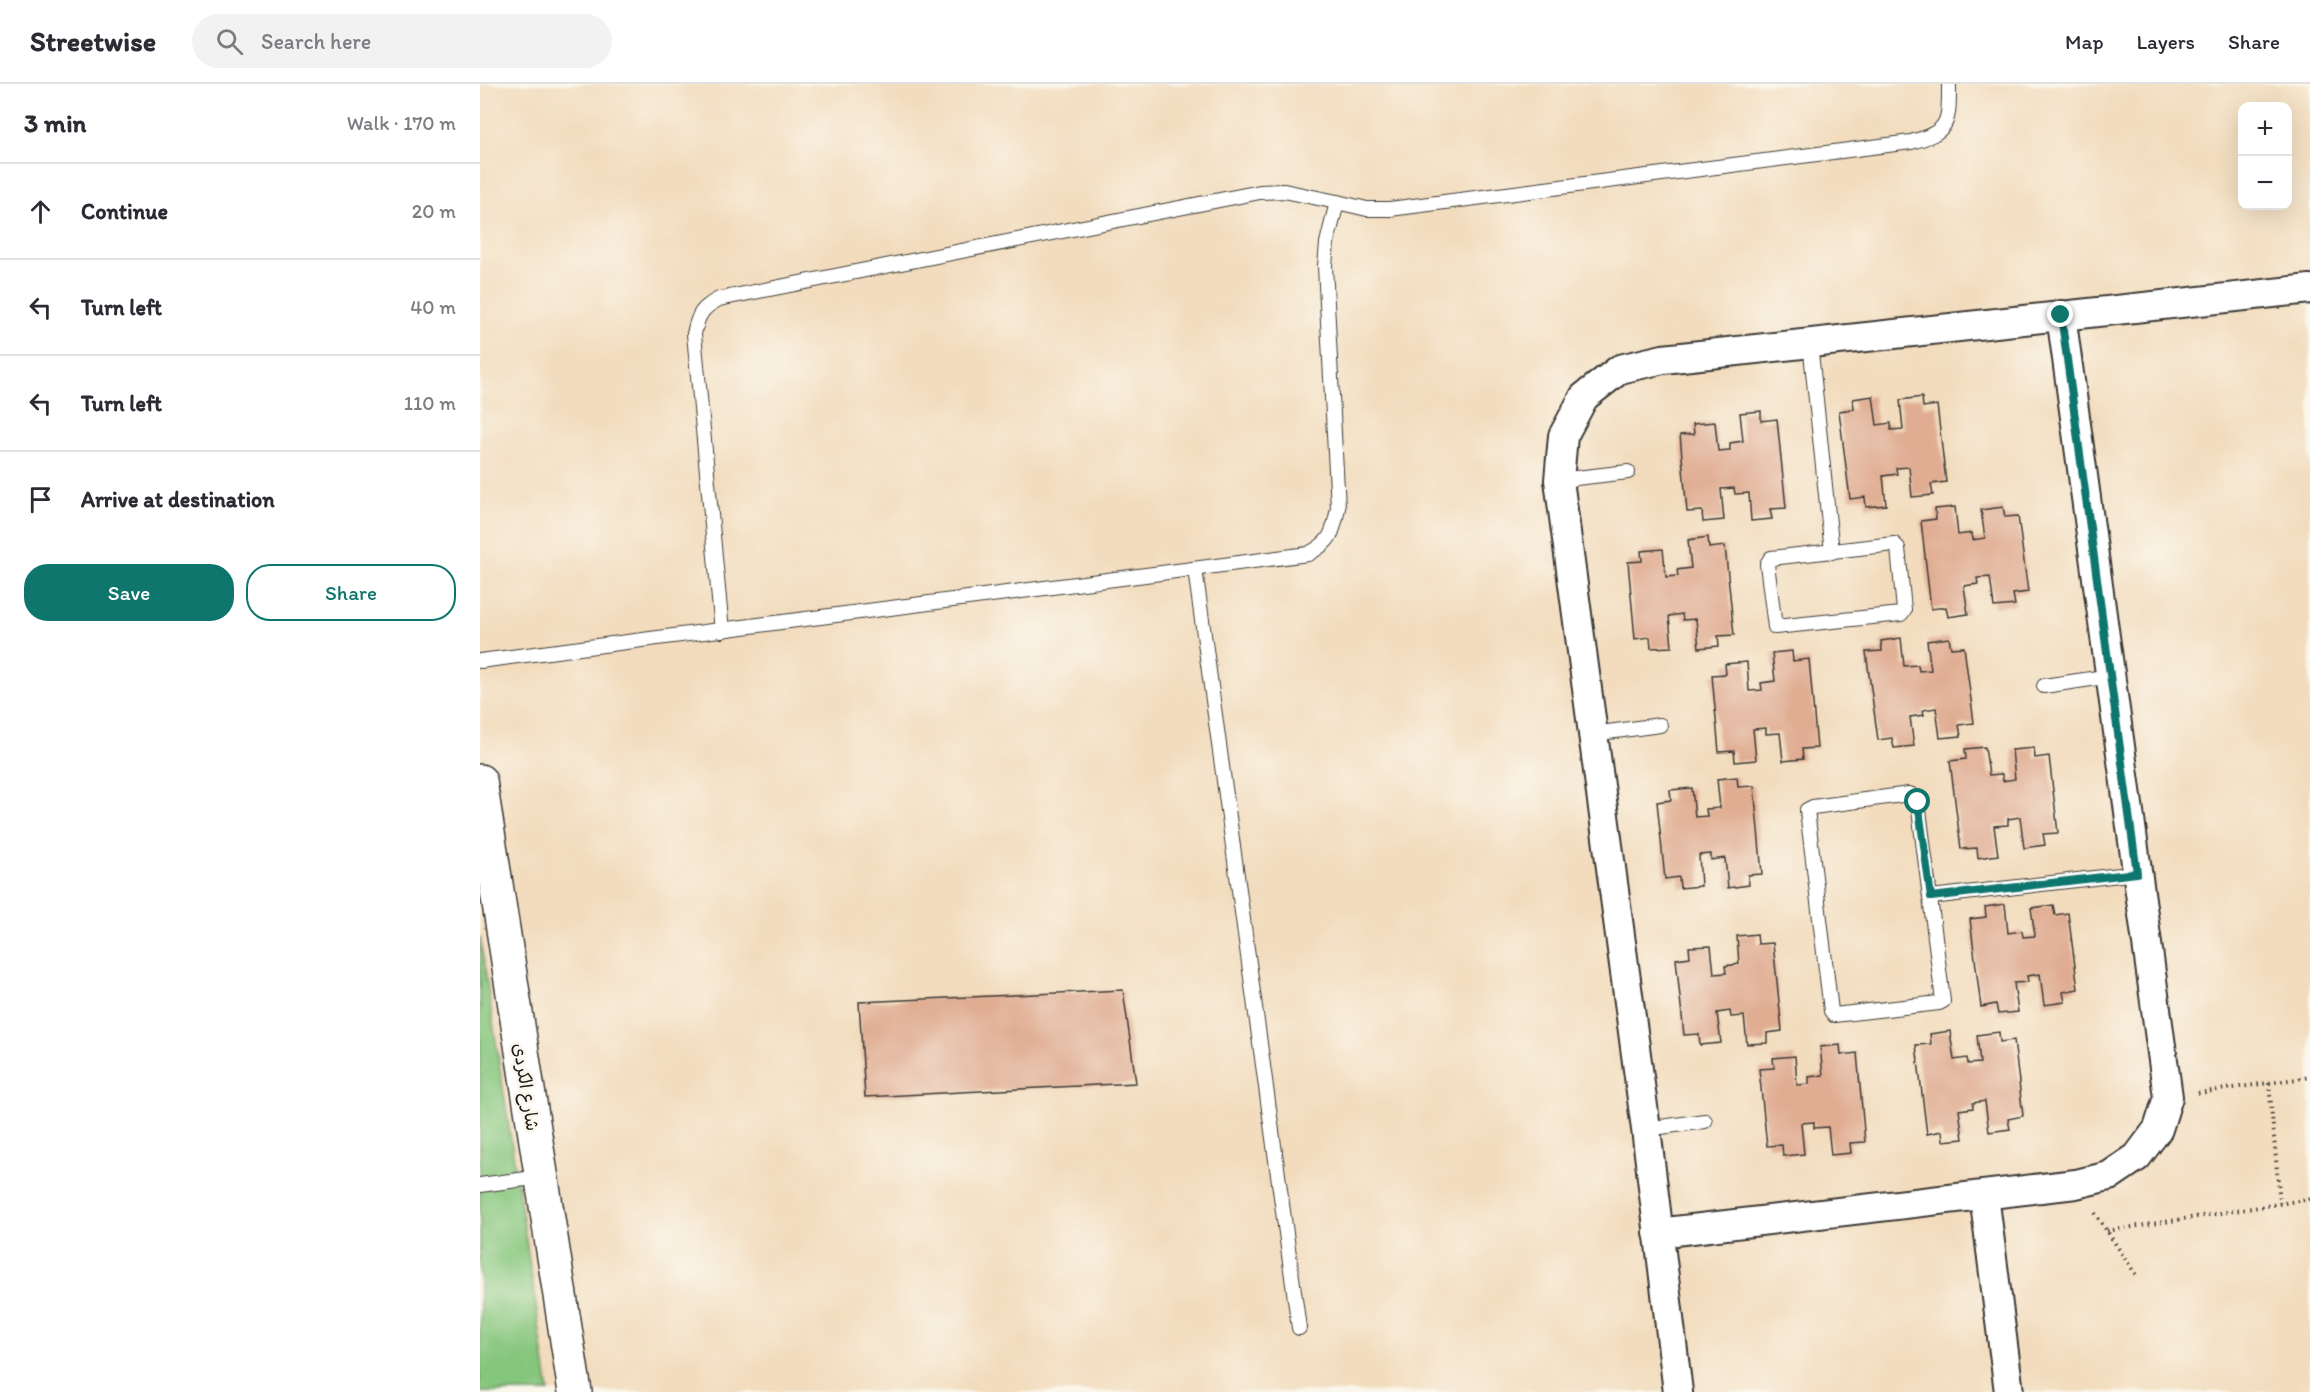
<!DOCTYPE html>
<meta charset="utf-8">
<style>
:root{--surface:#fff;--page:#f2f2f3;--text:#2b2b33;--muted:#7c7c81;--line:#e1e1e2;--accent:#0f766e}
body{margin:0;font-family:Itim,"Playpen Sans Arabic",sans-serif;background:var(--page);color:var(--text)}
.controls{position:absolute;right:18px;top:18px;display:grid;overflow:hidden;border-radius:12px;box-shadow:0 6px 24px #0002}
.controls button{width:54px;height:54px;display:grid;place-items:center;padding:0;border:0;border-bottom:2px solid var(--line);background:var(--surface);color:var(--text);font:30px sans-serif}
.stop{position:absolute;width:18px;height:18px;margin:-14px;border:4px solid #0f766e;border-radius:50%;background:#fff}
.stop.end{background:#0f766e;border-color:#fff;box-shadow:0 2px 6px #0008}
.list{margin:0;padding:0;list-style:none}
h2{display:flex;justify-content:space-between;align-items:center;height:78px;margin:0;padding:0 24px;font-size:26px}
h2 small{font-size:20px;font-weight:400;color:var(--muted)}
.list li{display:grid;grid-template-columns:39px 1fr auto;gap:18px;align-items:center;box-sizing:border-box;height:96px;padding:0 24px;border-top:2px solid var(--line)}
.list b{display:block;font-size:22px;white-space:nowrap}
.list em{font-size:20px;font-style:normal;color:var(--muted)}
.actions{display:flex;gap:12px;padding:18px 24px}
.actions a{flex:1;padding:14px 0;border:2px solid var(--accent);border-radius:24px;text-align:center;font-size:21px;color:var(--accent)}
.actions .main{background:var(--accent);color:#fff}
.icon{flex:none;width:33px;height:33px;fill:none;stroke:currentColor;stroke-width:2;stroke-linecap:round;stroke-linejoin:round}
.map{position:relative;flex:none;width:1830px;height:1308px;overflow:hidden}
header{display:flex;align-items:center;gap:36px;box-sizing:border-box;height:84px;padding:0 30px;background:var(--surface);border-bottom:2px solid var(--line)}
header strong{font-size:28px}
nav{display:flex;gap:33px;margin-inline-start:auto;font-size:21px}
.search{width:420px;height:54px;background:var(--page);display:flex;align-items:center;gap:15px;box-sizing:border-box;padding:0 21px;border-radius:33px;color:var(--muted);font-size:22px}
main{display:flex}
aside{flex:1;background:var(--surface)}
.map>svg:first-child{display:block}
</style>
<header>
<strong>Streetwise</strong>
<div class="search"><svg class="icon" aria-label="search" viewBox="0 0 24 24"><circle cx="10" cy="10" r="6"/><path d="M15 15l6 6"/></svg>Search here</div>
<nav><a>Map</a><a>Layers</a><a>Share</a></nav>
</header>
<main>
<aside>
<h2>3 min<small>Walk · 170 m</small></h2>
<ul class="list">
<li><svg class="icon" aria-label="ahead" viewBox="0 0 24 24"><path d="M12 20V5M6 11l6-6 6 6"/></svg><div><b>Continue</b></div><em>20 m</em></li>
<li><svg class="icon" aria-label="left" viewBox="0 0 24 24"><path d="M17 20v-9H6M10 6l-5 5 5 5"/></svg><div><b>Turn left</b></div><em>40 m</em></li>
<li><svg class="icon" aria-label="left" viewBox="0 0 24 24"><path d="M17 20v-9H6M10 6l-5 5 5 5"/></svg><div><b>Turn left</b></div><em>110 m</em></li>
<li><svg class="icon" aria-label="arrive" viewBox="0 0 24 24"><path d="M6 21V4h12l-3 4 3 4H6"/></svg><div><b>Arrive at destination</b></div></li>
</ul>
<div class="actions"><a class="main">Save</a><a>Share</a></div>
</aside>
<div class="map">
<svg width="1830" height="1308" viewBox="0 0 1830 1308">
<rect width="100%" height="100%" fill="#fbf7ec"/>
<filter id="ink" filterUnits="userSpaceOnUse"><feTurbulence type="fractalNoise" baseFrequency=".0167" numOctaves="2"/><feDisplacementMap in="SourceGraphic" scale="12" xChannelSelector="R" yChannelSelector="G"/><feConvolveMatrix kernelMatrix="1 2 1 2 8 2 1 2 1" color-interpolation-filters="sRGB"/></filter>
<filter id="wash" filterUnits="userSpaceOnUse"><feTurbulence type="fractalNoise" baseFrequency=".008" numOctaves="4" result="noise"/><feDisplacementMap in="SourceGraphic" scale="24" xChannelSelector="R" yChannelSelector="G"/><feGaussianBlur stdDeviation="1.35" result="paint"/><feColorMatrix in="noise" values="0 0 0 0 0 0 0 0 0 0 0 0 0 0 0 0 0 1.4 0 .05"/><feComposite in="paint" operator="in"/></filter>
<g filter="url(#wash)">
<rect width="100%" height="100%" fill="#f2dcbd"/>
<path fill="#85c67d" stroke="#50714c" stroke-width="1.5" d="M0,852L69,1308H0Z"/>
<g id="blocks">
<g fill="#e0ad93">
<path d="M1393,312L1397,341L1411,339V346L1423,345L1420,316L1442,313L1443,323L1457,321L1466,398L1451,400L1453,411L1432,413L1429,383L1416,384L1417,390L1403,392L1406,421L1386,423L1385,413L1370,415L1359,327L1374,325L1373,315Z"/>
<path d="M1281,327V337L1297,335L1306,424L1290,425L1292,435L1271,437L1269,409L1255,410L1254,404L1241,405L1244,436L1223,438L1222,427L1207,428L1200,351L1214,350L1213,340L1235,338L1238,367L1250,366V359L1263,357L1260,329Z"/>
<path d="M1475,423L1478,451L1492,449L1493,456L1505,454L1501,426L1523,423L1525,433L1538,432L1548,508L1533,510L1535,521L1514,523L1510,493L1497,494L1498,500L1484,502L1488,530L1468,533L1466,523L1451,525L1441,437L1456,435L1455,425Z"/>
<path d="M1228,453L1229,464L1245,462L1254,551L1238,552L1239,562L1219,564L1216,535L1203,536L1202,530L1189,532L1192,563L1171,564L1170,553L1155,555L1148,478L1162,477L1161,467L1183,465L1186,493L1198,492L1197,486L1211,484L1208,456Z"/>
<path d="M1421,554L1424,582L1438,581L1439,587L1451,586L1447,557L1469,554L1471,564L1484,563L1494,639L1479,641L1481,652L1460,654L1456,624L1443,626L1444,631L1430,633L1434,662L1414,664L1412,654L1398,656L1386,568L1402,567L1401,557Z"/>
<path d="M1312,567L1313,577L1329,575L1337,664L1322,665L1323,675L1303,677L1300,649L1286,650V644L1273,645L1276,676L1255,678L1254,667L1239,668L1232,591L1246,590L1245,580L1267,578L1269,607L1282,606L1281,599L1295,597L1292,569Z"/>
<path d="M1505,663L1509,691L1522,690L1523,697L1535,695L1532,666L1554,664L1555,674L1569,672L1578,749L1563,750L1565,761L1544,764L1540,733L1528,735V741L1514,742L1518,771L1498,774L1497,764L1481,765L1470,677L1486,675L1485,665Z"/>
<path d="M1257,693L1258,703L1274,702L1282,790L1268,791L1269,801L1248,804L1245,774L1231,776V770L1219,771L1221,802L1200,804L1199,793L1185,795L1177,718L1191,716L1190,706L1212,704L1215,733L1227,732L1226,725L1240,724L1237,695Z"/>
<path d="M1525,820L1528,849L1542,847L1543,853L1555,852L1551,824L1573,821L1575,831L1588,829L1598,905L1583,908L1585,918L1564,921L1560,890L1547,892L1548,898L1534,899L1538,928L1518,930L1516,920L1501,923L1490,835L1506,833L1505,823Z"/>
<path d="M1277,850L1278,860L1293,859L1302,947L1287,949V959L1267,960L1264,932L1251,933L1250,927L1237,929L1241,959L1220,961L1219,950L1204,951L1196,875L1210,873L1209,863L1231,862L1234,890L1246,889L1245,882L1259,880L1257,852Z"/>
<path d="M643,906L656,999L385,1013L379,918Z"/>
<path d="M1470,947L1474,976L1487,974L1488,980L1500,979L1497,951L1519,948L1520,958L1534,956L1543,1032L1528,1035L1530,1045L1509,1048L1505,1017L1493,1019V1024L1479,1026L1483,1055L1463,1057L1462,1047L1447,1050L1436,961L1451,960L1450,950Z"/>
<path d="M1360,961L1361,971L1377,969L1385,1058L1370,1059L1371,1069L1351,1071L1348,1043L1334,1044V1038L1321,1039L1324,1070L1303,1072L1302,1061L1287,1062L1279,985L1294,984L1293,974L1315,972L1317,1001L1329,1000V993L1343,991L1340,963Z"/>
</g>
</g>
</g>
<g filter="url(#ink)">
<use href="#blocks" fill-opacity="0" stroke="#3c3934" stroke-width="1.5"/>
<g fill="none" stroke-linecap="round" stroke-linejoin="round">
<g stroke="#3c3934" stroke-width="16">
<g id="service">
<path d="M1330,259L1352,468"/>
<path d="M1079,396L1148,388"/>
<path d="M1414,460L1418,464L1424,526L1421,530L1295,543L1287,480L1291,474Z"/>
<path d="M715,485L819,1244"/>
<path d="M242,547L214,250C218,230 222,224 239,215L780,108L804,107L857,118"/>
<path d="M0,577L828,470C851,458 853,450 858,424L845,182L847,159L857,118L887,125H910L1431,58C1470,48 1469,38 1469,0"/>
<path d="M1564,602L1631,592"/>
<path d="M1113,650L1180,641"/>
<path d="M1429,710L1434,712L1438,718L1463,917L1459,919L1354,931L1351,927L1327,726L1333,723Z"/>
<path d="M1451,813L1657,789"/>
<path d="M1166,1045L1225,1037"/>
<path d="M0,1101L61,1093"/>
</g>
</g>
<g stroke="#3c3934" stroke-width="32">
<g id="minor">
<path d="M1504,1111L1529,1308"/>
<path d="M1178,1149L1596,1100L1629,1092L1657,1073L1678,1045L1688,1013L1581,231"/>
<path d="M1198,1308L1166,1045L1079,396L1083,352L1104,313L1140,285L1183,275L1830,205"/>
</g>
</g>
<g stroke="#3c3934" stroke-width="36">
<path id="tertiary" d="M0,697L95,1308"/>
</g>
<g stroke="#3c3934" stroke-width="4" stroke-dasharray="1.5 4.5" stroke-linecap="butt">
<path d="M1789,999L1800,1119"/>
<path d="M1718,1009L1830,993"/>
<path d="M1615,1129L1656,1191"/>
<path d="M1627,1147L1830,1115"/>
</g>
<use href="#service" stroke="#fff" stroke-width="14"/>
<use href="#minor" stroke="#fff" stroke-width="28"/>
<use href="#tertiary" stroke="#fff" stroke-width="33"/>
</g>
</g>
<g fill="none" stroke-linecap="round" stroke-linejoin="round" filter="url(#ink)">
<path stroke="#0f766e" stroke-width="8" d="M1438,718L1451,813L1657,789L1581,231"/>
</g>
<g text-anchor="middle" stroke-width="6" stroke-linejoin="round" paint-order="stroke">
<g font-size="18" fill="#1c1c1c" stroke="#fbf7ec">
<text transform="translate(46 1003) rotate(81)" y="6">شارع الكردى</text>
</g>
</g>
</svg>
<div class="controls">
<button>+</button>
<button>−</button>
</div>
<div class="stop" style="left:1438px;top:718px"></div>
<div class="stop end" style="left:1581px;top:231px"></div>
</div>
</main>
